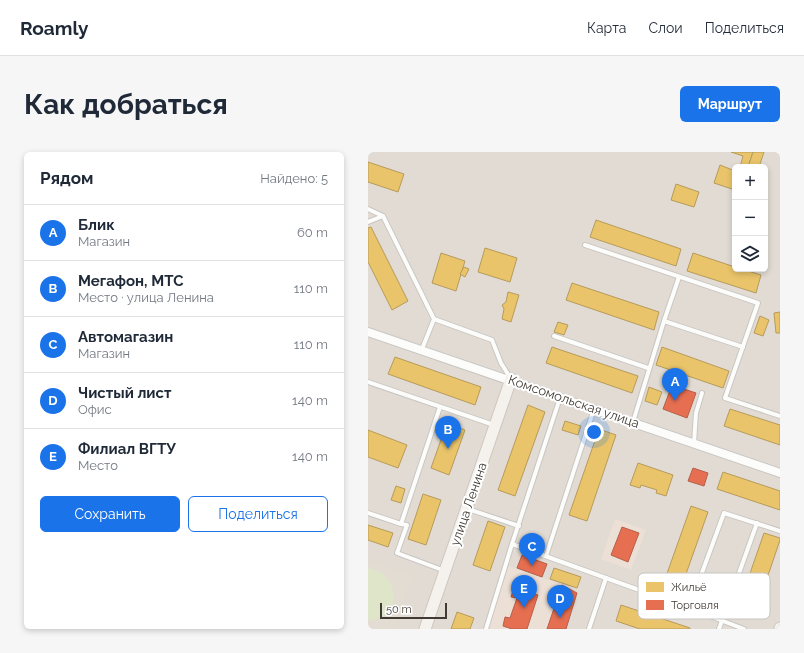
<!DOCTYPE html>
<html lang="ru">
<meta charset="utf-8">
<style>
:root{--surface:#fff;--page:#f6f6f7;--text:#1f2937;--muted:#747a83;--line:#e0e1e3;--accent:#1a73e8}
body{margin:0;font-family:Raleway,sans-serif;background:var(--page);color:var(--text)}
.controls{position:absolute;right:12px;top:12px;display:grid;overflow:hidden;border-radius:6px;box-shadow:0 2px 6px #0003}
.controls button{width:36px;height:36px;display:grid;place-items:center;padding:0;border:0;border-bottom:1px solid var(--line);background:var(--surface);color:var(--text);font:20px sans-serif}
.scale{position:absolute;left:12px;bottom:10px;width:67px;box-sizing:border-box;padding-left:4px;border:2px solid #413a34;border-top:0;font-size:11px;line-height:14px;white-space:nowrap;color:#413a34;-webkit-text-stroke:3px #fff;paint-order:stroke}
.you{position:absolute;left:226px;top:280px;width:14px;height:14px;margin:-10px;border:3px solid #fff;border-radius:50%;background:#1a73e8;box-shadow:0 0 0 6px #1a73e833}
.badge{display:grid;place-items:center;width:26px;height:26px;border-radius:50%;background:var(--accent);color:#fff;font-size:13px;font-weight:700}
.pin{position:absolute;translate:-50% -33px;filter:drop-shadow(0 1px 2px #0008)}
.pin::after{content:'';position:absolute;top:21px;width:14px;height:12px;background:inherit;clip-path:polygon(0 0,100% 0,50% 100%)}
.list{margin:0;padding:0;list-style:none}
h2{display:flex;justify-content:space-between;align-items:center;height:52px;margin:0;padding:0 16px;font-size:17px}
h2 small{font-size:13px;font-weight:400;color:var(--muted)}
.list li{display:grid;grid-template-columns:26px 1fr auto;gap:12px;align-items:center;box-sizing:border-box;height:56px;padding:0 16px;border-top:1px solid var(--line)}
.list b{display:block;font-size:15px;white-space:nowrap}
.list p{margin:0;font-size:13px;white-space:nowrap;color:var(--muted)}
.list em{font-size:13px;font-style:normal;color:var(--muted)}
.actions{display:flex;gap:8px;padding:12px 16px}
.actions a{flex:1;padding:9px 0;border:1px solid var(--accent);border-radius:6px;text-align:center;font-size:14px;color:var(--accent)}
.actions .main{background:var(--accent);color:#fff}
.icon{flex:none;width:22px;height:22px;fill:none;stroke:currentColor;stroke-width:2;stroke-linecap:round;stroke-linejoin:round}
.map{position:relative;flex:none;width:412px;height:477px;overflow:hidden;border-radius:6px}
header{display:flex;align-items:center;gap:24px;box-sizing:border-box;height:56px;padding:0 20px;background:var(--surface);border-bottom:1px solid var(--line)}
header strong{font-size:19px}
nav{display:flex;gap:22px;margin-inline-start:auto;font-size:14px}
.intro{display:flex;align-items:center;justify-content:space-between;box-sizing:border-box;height:96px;padding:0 24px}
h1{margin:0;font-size:28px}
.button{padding:10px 18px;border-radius:6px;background:var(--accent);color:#fff;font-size:14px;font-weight:700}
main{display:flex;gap:24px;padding:0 24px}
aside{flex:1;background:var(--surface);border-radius:6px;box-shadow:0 2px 6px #0003}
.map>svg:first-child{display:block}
</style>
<header>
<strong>Roamly</strong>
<nav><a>Карта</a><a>Слои</a><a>Поделиться</a></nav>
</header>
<div class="intro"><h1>Как добраться</h1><a class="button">Маршрут</a></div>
<main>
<aside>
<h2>Рядом<small>Найдено: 5</small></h2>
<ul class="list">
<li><span class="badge">A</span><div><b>Блик</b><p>Магазин</p></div><em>60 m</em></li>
<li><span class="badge">B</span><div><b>Мегафон, МТС</b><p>Место · улица Ленина</p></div><em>110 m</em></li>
<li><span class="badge">C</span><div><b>Автомагазин</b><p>Магазин</p></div><em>110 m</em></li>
<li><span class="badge">D</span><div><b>Чистый лист</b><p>Офис</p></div><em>140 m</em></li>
<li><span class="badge">E</span><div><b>Филиал ВГТУ</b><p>Место</p></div><em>140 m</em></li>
</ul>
<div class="actions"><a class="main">Сохранить</a><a>Поделиться</a></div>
</aside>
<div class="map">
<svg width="412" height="477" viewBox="0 0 412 477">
<rect width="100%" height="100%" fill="#edeae6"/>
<path fill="#e1dbd4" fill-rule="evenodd" d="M0,0H412V477H0ZM367,15H397V117H367Z"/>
<g fill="#ece0d6">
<path d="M247,367L278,378L263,418L233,407Z"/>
<path d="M141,414L194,433L179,477H120Z"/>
</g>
<path fill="#e3dcd2" d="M0,408L45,423L26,477H0Z"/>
<path fill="#dee5c8" d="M0,416C4,417 8,418 12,420C34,435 29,468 0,468Z"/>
<g fill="#e9c46a" stroke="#b79b5a">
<path d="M363,0H385L380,15H372L375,4Z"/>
<path d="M385,0H396L391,15H380Z"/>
<path d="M0,10L36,22L30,40L0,30Z"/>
<path d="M352,13L367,19V38L346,31Z"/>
<path d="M308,32L331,40L326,55L303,48Z"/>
<path d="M228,68L313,97L308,114L222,85Z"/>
<path d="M3,75L40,149L24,158L0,110V76Z"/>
<path d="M117,96L149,106L142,130L110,120Z"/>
<path d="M73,101L97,109L88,139L64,131Z"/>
<path d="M325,101L367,115V117H374L393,123L388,141L319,119Z"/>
<path d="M96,115L101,117L97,125L92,122Z"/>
<path d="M204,131L291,160L286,178L198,148Z"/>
<path d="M140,140L151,143L143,170L134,167L136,157L134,153L138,150Z"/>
<path d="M412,160V181H408L406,161Z"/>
<path d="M392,164L401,168L395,184L386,181Z"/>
<path d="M190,170L200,173L196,183L186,180Z"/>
<path d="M184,195L270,224L264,241L178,211Z"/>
<path d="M294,195L361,219L355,236L288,213Z"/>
<path d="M27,205L113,235L107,253L20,222Z"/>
<path d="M281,235L294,240L289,253L277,249Z"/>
<path d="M160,253L177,260L147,344L130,338Z"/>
<path d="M362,257L412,273V293L356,274Z"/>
<path d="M197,269L213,274L210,283L194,278Z"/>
<path d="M79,271L97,278L81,323L63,316Z"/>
<path d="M231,277L248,283L219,369L201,363Z"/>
<path d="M0,278L39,293L30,316L0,305Z"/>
<path d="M270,311L305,323L298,344L288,341L289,338L273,333L272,336L262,333Z"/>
<path d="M355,320L412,339V358L349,337Z"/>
<path d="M28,334L37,337L33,351L23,348Z"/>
<path d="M55,342L73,348L58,393L40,387Z"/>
<path d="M323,354L340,360L313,436L296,430Z"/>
<path d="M120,369L137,375L122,419L105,413Z"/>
<path d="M0,373L25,381L20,395L0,388Z"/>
<path d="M396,381L412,386V388L387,462L370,456Z"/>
<path d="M186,416L213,425L209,436L182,427Z"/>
<path d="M253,453L322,476V477H272L248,469Z"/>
<path d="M89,460L106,466L102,477H83Z"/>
</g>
<g fill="#e76f51" stroke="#b55f48">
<path d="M304,233L328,241L319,266L295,257Z"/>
<path d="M325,316L340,321L336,334L320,329Z"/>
<path d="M254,375L271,381L260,410L243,403Z"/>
<path d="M154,403L179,412L174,425L149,416Z"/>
<path d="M194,433L209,441L198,477H179Z"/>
<path d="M146,435L170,443L159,477H144L135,474L137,465L142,466L149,446L143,445Z"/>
</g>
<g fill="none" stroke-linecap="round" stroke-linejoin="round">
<g stroke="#c9c6c2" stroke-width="6">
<g id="lane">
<path d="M0,57L15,64L66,167"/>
<path d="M0,70L15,64"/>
<path d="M217,93L390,151L357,246L412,264"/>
<path d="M296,169L311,125"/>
<path d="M186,184L280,216"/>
<path d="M54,197L66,167L124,188L133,211L143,227"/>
<path d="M0,230L126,273"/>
<path d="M192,246L144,392L321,456"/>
<path d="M265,270L296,169L375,195"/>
<path d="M326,291L328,261L334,241"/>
<path d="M100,357L151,374"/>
<path d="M0,361L33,372L72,255"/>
<path d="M33,372L39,373L29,401L77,419"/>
<path d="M178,404L226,257"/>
<path d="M118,477L144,392"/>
<path d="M221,477L238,426"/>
<path d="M351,477L389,371"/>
<path d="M376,477L321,456L356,361L412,379"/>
</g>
</g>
<g stroke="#c9c6c2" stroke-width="10">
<path id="street" d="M0,180L412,321"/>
</g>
<g stroke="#cdc7c0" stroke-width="13">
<g id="secondary">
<path d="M57,477L143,227"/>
<path d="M412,477V476"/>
</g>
</g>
<use href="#lane" stroke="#fcfcfb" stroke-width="4"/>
<use href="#street" stroke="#fcfcfb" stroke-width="8"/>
<use href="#secondary" stroke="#f5f2ed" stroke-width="11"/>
</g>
<g text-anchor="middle" stroke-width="4" stroke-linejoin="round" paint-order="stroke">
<g font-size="13" fill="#413a34" stroke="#fff">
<text transform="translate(206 249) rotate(19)" y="5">Комсомольская улица</text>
<text transform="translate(100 352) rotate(-71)" y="5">улица Ленина</text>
</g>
</g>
<rect x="270" y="421" width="132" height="46" rx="6" fill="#fff" stroke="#c6c4c2" stroke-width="1"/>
<rect x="278" y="430" width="18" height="10" fill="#e9c46a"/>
<rect x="278" y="448" width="18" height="10" fill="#e76f51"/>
<g font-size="11" fill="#413a34">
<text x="303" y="439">Жильё</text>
<text x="303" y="457">Торговля</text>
</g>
</svg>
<div class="controls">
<button>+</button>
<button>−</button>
<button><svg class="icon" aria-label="layers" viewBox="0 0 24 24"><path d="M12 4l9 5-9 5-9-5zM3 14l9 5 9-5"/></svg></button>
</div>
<div class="scale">50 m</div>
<div class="you"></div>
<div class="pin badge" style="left:307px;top:249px">A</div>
<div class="pin badge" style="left:80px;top:297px">B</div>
<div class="pin badge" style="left:164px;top:414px">C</div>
<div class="pin badge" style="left:192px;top:466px">D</div>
<div class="pin badge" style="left:156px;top:456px">E</div>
</div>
</main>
